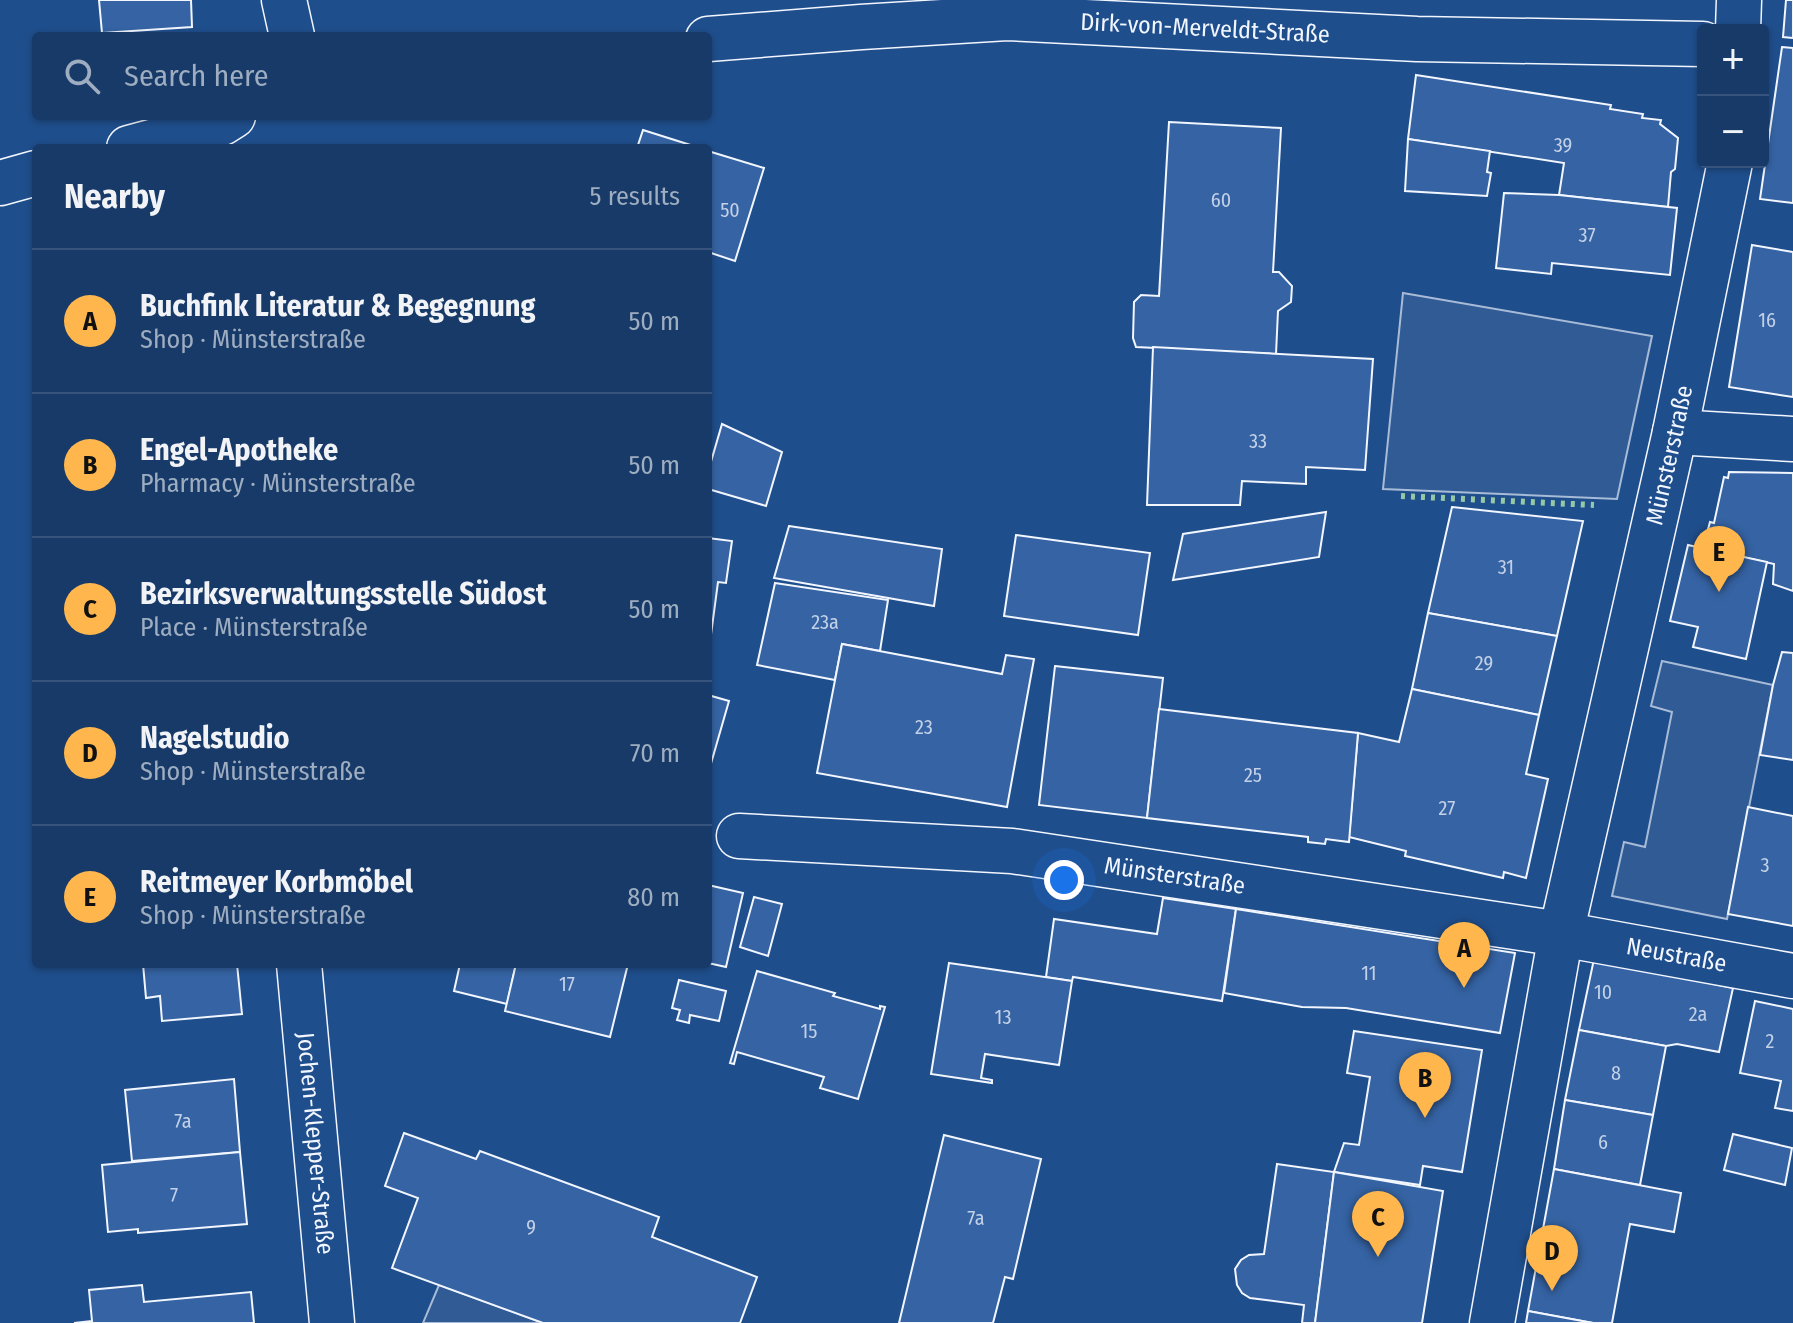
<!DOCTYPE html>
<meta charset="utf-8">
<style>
:root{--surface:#173a69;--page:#20416f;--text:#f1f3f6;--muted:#9eadc0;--line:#36547d;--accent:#ffb74d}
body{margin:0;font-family:"Fira Sans Condensed",sans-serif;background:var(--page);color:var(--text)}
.controls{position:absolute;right:24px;top:24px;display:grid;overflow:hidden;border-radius:8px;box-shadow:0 2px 6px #0004}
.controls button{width:72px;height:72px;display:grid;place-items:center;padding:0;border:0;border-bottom:2px solid var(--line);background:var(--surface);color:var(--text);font:40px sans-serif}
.you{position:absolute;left:1064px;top:880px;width:28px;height:28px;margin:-20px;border:6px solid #fff;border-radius:50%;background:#1a73e8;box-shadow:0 0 0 12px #1a73e833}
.badge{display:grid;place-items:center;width:52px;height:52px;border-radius:50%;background:var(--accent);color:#111;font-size:26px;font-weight:700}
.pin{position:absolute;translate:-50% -66px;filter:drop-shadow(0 2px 4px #0008)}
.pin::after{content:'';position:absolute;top:42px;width:28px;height:24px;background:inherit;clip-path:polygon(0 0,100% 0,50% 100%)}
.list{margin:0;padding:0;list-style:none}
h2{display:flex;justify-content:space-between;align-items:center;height:104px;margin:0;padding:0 32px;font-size:34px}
h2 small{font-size:26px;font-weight:400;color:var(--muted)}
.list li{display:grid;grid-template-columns:52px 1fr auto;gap:24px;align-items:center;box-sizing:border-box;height:144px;padding:0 32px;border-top:2px solid var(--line)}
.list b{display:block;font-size:30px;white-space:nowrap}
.list p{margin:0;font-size:26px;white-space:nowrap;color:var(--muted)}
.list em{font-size:26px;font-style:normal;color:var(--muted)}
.icon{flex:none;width:44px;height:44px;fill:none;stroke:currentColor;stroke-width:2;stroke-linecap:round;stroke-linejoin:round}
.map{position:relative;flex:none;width:1793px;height:1323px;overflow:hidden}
.search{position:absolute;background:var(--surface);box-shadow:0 2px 6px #0004;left:32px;top:32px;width:680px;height:88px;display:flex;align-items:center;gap:20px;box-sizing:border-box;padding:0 28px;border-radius:8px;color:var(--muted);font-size:30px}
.panel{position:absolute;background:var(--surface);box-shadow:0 2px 6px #0004;left:32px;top:144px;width:680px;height:824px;border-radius:8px}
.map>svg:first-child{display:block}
</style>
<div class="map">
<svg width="1793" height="1323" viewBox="0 0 1793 1323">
<rect width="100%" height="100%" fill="#1f4e8c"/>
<g fill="#305b95" stroke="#a8bbd7" stroke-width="2">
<path d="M1403,293L1652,336L1617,499L1383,489Z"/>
<path d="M1662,661L1773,685L1727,919L1612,896L1624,842L1645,847L1672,712L1651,706Z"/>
<path d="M439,1285L543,1323H423Z"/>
</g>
<g fill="#3563a3" stroke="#f2f6ff" stroke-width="2">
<path d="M99,0H191L192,27L102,33Z"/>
<path d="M1786,0H1793V38L1783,37Z"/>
<path d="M1782,47L1793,48V203L1760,199Z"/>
<path d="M1416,75L1611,105L1610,109L1643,114L1642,118L1661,120L1660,124L1678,138L1675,169L1671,172L1668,207L1559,195L1564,163L1408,139Z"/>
<path d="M1169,122L1281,128L1273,272H1279L1292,286L1291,302L1278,311L1276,354L1136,347L1133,338L1134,302L1141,295L1159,296Z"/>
<path d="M643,130L700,148H637Z"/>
<path d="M1408,139L1490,151L1487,172L1491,173L1487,196L1405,191Z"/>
<path d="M708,151L764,168L735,261L708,252Z"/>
<path d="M1504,193L1559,195L1677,208L1670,275L1552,263L1551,274L1496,268Z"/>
<path d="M1752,245L1793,252V397L1729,387Z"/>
<path d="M1153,347L1373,359L1365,470L1306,467V484L1242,481L1240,505H1147Z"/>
<path d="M722,424L782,452L766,506L708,489V472Z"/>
<path d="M1729,472L1793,473V591L1773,584L1774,564L1703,548L1710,522L1714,523L1724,477L1728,478Z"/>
<path d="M1452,507L1583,521L1557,636L1428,613Z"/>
<path d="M1326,512L1319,557L1173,580L1183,534Z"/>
<path d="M789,526L942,549L934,606L774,578Z"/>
<path d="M1016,535L1150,553L1138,635L1004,616Z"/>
<path d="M708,538L732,541L726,583L718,582L710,642Z"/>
<path d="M1688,545L1767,562L1746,659L1693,647L1698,627L1670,621Z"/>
<path d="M775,583L888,600L880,651L842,644L835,680L757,665Z"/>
<path d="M1428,613L1557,636L1539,715L1412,689Z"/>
<path d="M842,644L1002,674L1006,655L1034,659L1007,807L817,773Z"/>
<path d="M1782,652L1793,653V760L1760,755L1773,685Z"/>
<path d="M1055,666L1163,678L1147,818L1039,805Z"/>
<path d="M1412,689L1539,715L1526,774L1548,779L1526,878L1504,872L1503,878L1405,856L1406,851L1349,837L1358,733L1399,742Z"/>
<path d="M708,695L729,701L708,774Z"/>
<path d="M1159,709L1358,733L1349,842L1326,839L1325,844L1308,842V837L1147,818Z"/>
<path d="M1748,807L1793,816V926L1728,914Z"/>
<path d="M708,885L743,893L726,967L708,963Z"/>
<path d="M754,897L782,904L768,956L740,947Z"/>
<path d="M1163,898L1236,909L1222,1001L1073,977L1072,981L1046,977L1054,919L1157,934Z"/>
<path d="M1236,909L1515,953L1500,1033L1346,1008L1302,1007L1224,993Z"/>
<path d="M1594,959L1733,988L1719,1052L1677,1044L1666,1046L1579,1030Z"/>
<path d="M949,963L1072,981L1059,1065L985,1054L981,1078L992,1080V1083L931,1074Z"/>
<path d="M143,964H237L242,1014L162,1021L160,996L146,998Z"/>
<path d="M460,964H516L507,1004L454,991Z"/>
<path d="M516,964H628L610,1037L505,1011Z"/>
<path d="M757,971L835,993L833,996L880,1009V1006L885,1007L858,1099L820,1088L824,1077L737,1052L734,1064L730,1063Z"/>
<path d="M679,980L726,991L719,1021L690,1015L689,1023L677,1020L680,1010L672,1008Z"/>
<path d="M1755,1001L1793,1009V1111L1775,1108L1781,1081L1740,1073Z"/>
<path d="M1579,1030L1666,1046L1653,1115L1565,1100Z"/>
<path d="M1354,1031L1482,1050L1462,1172L1423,1166L1420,1185L1334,1172L1344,1143L1359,1145L1370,1077L1347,1073Z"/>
<path d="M234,1079L240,1152L132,1161L125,1090Z"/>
<path d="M1565,1100L1653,1115L1640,1185L1554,1169Z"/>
<path d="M404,1133L476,1159L480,1151L659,1217L652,1237L757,1277L740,1323H543L392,1268L418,1198L385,1186Z"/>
<path d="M1733,1134L1792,1148L1785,1185L1724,1170Z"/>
<path d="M944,1135L1041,1159L1013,1279L1005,1277L993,1323H899Z"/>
<path d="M240,1152L247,1224L138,1233V1229L108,1232L102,1165Z"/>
<path d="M1277,1164L1334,1172L1315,1323H1302L1304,1305L1250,1298L1242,1293L1237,1285L1235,1269L1241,1260L1249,1255L1264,1254Z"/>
<path d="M1554,1169L1681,1193L1674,1232L1630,1224L1612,1323H1593L1528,1311Z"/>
<path d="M1334,1172L1443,1191L1422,1323H1315Z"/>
<path d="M142,1285L144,1302L251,1292L254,1323H74L92,1321L89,1290Z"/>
<path d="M1528,1311L1593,1323H1526Z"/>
</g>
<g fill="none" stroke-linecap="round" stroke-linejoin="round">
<g stroke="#f2f6ff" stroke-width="47">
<g id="minor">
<path d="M284,0L292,36"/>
<path d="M1738,30L1739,0"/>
<path id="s1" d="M708,39L861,27L1007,18L1417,39L1703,44"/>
<path d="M129,148L222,123L233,116"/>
<path d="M0,183L36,173"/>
<path d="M1675,432L1793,439"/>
<path id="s2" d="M739,836L1012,851L1561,934L1793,976"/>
<path id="s3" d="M299,964L332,1323"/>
<path id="s4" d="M1492,1323L1561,934L1675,432L1730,162"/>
</g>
</g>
<use href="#minor" stroke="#1f4e8c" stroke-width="44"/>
<path stroke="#97c8a6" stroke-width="6" stroke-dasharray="4 6" stroke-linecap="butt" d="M1401,496L1594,505"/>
</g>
<g text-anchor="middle" stroke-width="6" stroke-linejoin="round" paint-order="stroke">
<g font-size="20" fill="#c3d1e8">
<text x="1563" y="152">39</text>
<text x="1221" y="207">60</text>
<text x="730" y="217">50</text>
<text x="1587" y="242">37</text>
<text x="1767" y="327">16</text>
<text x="1258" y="448">33</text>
<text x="1506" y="574">31</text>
<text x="825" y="629">23a</text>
<text x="1484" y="670">29</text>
<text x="924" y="734">23</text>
<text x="1253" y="782">25</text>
<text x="1447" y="815">27</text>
<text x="1765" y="872">3</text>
<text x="1369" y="980">11</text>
<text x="567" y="991">17</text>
<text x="1603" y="999">10</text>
<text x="1698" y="1021">2a</text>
<text x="1003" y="1024">13</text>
<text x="809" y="1038">15</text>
<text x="1770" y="1048">2</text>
<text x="1616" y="1080">8</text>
<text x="183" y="1128">7a</text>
<text x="1603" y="1149">6</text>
<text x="174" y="1202">7</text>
<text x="976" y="1225">7a</text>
<text x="531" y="1234">9</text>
</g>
<g font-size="24" fill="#f2f6ff" stroke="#1f4e8c">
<text dy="8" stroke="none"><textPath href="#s1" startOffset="498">Dirk-von-Merveldt-Straße</textPath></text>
<text dy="8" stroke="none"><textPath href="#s4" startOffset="886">Münsterstraße</textPath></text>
<text dy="8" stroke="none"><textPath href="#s2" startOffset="438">Münsterstraße</textPath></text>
<text dy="8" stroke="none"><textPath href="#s2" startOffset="946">Neustraße</textPath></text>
<text dy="8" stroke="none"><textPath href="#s3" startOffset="180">Jochen-Klepper-Straße</textPath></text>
</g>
</g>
</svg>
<div class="controls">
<button>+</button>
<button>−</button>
</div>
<div class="you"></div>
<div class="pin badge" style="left:1464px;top:988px">A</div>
<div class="pin badge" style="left:1425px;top:1118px">B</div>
<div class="pin badge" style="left:1378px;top:1257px">C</div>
<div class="pin badge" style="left:1552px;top:1291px">D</div>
<div class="pin badge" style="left:1719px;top:592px">E</div>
<div class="search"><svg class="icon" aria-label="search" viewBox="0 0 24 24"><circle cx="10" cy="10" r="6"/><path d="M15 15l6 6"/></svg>Search here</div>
<section class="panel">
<h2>Nearby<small>5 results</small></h2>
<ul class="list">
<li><span class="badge">A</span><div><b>Buchfink Literatur &amp; Begegnung</b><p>Shop · Münsterstraße</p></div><em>50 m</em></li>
<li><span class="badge">B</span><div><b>Engel-Apotheke</b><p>Pharmacy · Münsterstraße</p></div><em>50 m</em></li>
<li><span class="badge">C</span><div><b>Bezirksverwaltungsstelle Südost</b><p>Place · Münsterstraße</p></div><em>50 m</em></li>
<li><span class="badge">D</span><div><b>Nagelstudio</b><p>Shop · Münsterstraße</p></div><em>70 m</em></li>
<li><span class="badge">E</span><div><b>Reitmeyer Korbmöbel</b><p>Shop · Münsterstraße</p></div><em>80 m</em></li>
</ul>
</section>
</div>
